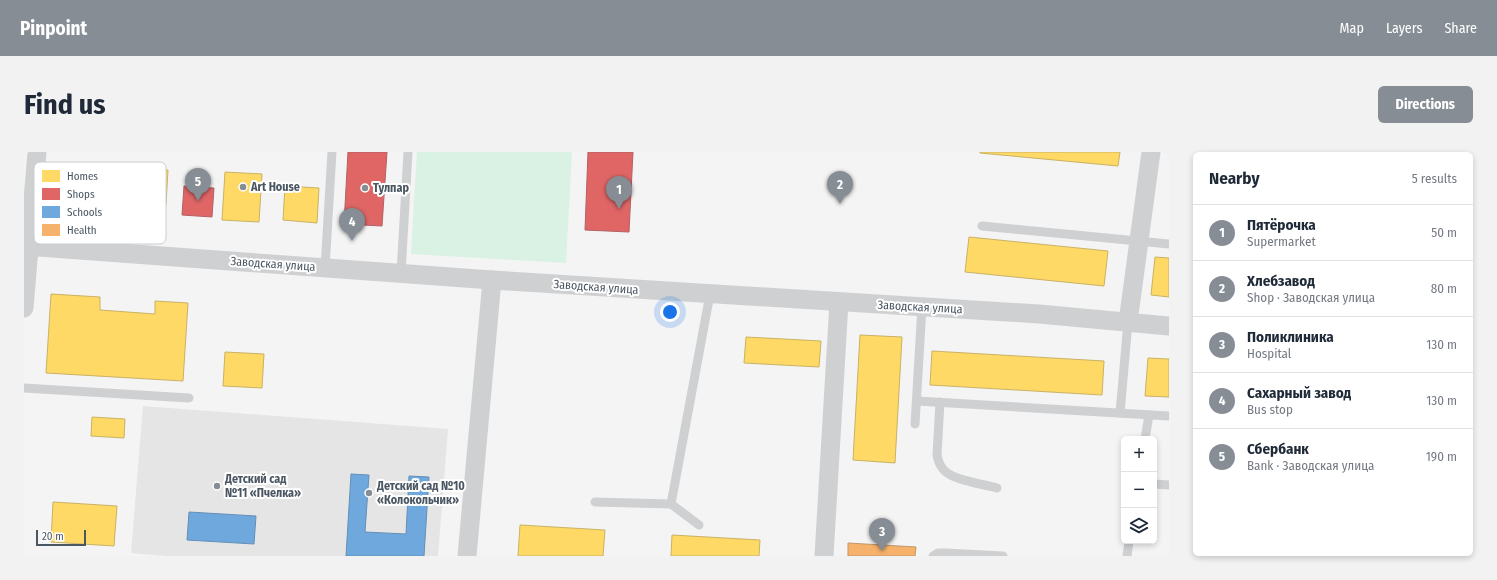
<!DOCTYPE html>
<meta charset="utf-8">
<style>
:root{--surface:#fff;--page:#f2f2f3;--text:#1f2937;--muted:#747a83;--line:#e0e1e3;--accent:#868d94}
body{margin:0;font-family:"Fira Sans Condensed",sans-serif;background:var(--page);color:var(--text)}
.controls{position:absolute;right:12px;bottom:12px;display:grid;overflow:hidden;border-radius:6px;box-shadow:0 2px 6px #0003}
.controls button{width:36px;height:36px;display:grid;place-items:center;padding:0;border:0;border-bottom:1px solid var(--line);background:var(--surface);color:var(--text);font:20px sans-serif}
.scale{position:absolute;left:12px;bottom:10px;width:50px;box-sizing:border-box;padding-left:4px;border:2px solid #4a5661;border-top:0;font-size:11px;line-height:14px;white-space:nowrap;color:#4a5661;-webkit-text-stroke:3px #fff;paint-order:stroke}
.you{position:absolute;left:646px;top:160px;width:14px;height:14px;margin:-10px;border:3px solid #fff;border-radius:50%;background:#1a73e8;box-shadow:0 0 0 6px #1a73e833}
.badge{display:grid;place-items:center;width:26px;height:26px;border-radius:50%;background:var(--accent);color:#fff;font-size:13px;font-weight:700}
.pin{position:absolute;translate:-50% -33px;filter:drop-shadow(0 1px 2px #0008)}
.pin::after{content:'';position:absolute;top:21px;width:14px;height:12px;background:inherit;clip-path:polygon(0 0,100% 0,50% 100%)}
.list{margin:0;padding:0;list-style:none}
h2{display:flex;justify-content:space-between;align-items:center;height:52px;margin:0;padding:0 16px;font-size:17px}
h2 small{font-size:13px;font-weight:400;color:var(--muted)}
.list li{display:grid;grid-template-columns:26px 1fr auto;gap:12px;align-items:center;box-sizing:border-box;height:56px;padding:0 16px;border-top:1px solid var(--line)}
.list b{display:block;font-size:15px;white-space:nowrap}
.list p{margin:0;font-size:13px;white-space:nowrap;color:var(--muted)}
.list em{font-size:13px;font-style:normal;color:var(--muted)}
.icon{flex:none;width:22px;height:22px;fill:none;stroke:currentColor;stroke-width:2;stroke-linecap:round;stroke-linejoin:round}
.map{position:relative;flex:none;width:1145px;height:404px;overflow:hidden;border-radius:6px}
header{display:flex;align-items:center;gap:24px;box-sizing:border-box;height:56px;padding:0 20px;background:var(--accent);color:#fff}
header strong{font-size:19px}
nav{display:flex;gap:22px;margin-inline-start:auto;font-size:14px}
.intro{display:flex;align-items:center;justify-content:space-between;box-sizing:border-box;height:96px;padding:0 24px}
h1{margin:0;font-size:28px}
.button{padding:10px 18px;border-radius:6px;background:var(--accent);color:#fff;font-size:14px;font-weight:700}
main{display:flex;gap:24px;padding:0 24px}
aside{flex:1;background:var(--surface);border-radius:6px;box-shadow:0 2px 6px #0003}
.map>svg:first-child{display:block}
</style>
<header>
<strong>Pinpoint</strong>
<nav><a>Map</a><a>Layers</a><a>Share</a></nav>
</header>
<div class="intro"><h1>Find us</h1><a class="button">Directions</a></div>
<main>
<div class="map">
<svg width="1145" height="404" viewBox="0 0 1145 404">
<rect width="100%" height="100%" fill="#f4f4f4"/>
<path fill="#e6e5e6" d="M119,254L424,277L414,404H142L107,401Z"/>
<path fill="#d9f2e3" d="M393,0H548L542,111L387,102Z"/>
<g fill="#ffd966" stroke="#c9b264">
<path d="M956,0H1096L1094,14L956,1Z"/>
<path d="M104,16L144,18L142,53L102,51Z"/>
<path d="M201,20L238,22L235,70L198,68Z"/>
<path d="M261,34L295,36L293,71L259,68Z"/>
<path d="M945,85L1084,99L1080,134L941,120Z"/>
<path d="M1131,105L1145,106V145L1127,143Z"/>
<path d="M27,142L76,145V158L131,162V149L164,151L159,229L22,221Z"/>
<path d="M836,183L878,185L871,311L829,308Z"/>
<path d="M722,185L797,189L795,215L720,211Z"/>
<path d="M908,199L1080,209L1078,243L906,233Z"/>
<path d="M201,200L240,202L238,236L199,234Z"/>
<path d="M1124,206L1145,207V245L1121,244Z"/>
<path d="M68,265L101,267L100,286L67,284Z"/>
<path d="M29,350L93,354L90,394L27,390Z"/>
<path d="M496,373L581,378L579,404H494Z"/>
<path d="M648,383L736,388L735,404H647Z"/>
</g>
<g fill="#e06666" stroke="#b36164">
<path d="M324,0H363L358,74L320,72Z"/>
<path d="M564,0H609L605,80L561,78Z"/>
<path d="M160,34L190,36L188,65L158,63Z"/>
</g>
<g fill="#6fa8dc" stroke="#648fb7">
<path d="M327,322L345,323L341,380L382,382L385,324L405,325L400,404H322Z"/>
<path d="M165,360L232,364L230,392L163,388Z"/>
</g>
<path fill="#f6b26b" stroke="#c29668" d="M824,391L892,395L891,404H824Z"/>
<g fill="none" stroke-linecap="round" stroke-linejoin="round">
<g stroke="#ced0d2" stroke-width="9">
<path d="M958,74L1145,92"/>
<path d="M301,116L308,0"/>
<path d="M377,121L384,0"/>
<path d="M0,236L165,246"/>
<path d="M893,249L1145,264"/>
<path d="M916,250L913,303C914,309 917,316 922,320C933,329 959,332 973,336"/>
<path d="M1096,261L1104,170"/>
<path d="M891,272L898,155"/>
<path d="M1121,287L1125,263"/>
<path d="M1130,332L1145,333"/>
<path d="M571,350L647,352L686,142"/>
<path d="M647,352L675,373"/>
<path d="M909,404L914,401H922L979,404"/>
<path d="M1103,404L1105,389"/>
</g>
<g stroke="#ced0d2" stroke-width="19">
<path d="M0,94L468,128L1015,162L1145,174"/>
<path d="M0,156L13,0"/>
<path d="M1104,170L1127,0"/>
<path d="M443,404L468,128"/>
<path d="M800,404L815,150"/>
</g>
</g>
<g fill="#868d94" stroke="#fff" stroke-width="1.5">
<circle cx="219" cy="35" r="4"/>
<circle cx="341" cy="36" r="4"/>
<circle cx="193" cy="334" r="4"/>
<circle cx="345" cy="341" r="4"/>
</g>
<g text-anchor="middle" stroke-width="4" stroke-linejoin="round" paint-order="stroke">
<g font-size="12" font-weight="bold" fill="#4a5661" stroke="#fff" text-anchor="start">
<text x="227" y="39">Art House</text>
<text x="349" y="40">Тулпар</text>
<text x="201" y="331">Детский сад<tspan x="201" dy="14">№11 «Пчелка»</tspan></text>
<text x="353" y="338">Детский сад №10<tspan x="353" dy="14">«Колокольчик»</tspan></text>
</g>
<g font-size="12" fill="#4a5661" stroke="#fff">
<text transform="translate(249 112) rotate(4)" y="4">Заводская улица</text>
<text transform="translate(572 135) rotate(4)" y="4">Заводская улица</text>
<text transform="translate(896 155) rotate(3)" y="4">Заводская улица</text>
</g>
</g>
<rect x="10" y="10" width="132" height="82" rx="6" fill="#fff" stroke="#c9ccd0" stroke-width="1"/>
<rect x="18" y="18" width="18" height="12" fill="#ffd966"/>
<rect x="18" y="36" width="18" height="12" fill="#e06666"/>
<rect x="18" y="54" width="18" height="12" fill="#6fa8dc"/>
<rect x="18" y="72" width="18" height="12" fill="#f6b26b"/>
<g font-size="11" fill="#4a5661">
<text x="43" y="28">Homes</text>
<text x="43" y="46">Shops</text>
<text x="43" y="64">Schools</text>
<text x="43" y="82">Health</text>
</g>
</svg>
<div class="controls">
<button>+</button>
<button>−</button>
<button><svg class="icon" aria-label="layers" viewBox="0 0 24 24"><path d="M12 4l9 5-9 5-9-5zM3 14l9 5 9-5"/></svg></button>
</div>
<div class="scale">20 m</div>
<div class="you"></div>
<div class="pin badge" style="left:595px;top:57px">1</div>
<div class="pin badge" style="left:816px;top:52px">2</div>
<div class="pin badge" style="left:858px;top:399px">3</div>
<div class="pin badge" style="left:328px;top:89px">4</div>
<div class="pin badge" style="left:174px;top:49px">5</div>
</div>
<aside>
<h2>Nearby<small>5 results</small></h2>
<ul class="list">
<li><span class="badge">1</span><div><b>Пятёрочка</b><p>Supermarket</p></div><em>50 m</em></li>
<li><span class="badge">2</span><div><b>Хлебзавод</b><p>Shop · Заводская улица</p></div><em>80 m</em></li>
<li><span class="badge">3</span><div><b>Поликлиника</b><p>Hospital</p></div><em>130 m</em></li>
<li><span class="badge">4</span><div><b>Сахарный завод</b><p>Bus stop</p></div><em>130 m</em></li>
<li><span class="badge">5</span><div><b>Сбербанк</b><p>Bank · Заводская улица</p></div><em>190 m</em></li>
</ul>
</aside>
</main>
